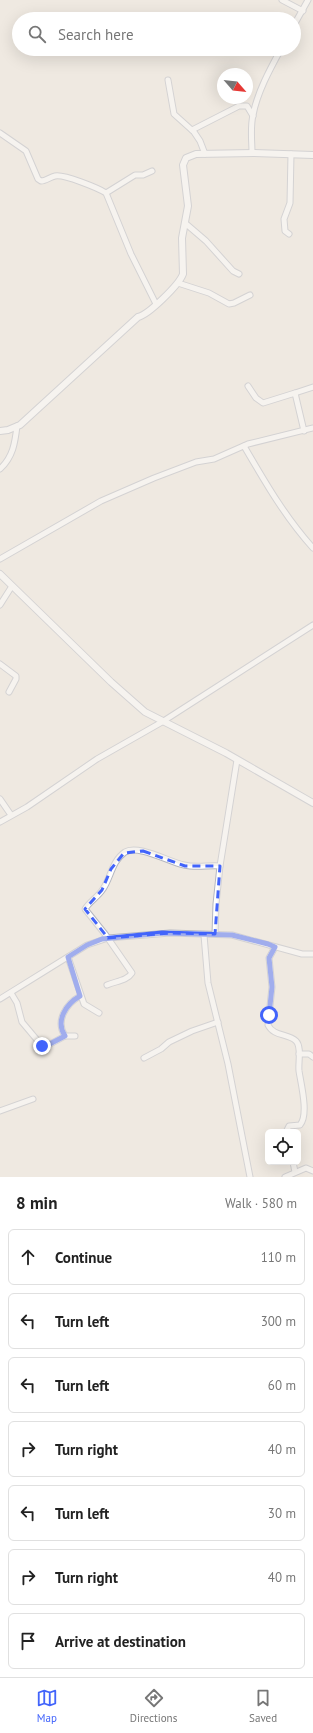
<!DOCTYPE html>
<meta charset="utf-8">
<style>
:root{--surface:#fff;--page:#f2f2f2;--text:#222;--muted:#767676;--line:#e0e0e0;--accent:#4264fb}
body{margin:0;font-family:"PT Sans",sans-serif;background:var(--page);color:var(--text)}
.controls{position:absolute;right:12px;bottom:12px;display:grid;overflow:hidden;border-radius:6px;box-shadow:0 4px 16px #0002}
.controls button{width:36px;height:36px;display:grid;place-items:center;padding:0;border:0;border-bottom:1px solid var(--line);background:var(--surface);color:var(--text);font:20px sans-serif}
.compass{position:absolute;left:217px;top:68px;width:36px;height:36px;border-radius:50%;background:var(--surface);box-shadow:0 4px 16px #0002;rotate:118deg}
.stop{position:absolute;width:12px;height:12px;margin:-9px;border:3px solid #4264fb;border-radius:50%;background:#fff}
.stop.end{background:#4264fb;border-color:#fff;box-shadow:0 1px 4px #0008}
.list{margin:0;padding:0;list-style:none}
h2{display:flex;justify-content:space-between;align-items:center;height:52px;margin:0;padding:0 16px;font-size:17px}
h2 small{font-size:13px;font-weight:400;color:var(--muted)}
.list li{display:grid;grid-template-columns:26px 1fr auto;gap:12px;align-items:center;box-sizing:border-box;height:56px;margin:0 8px 8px;padding:0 8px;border:1px solid var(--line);border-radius:6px}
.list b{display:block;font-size:15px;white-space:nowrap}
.list em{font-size:13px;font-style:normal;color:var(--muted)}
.icon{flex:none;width:22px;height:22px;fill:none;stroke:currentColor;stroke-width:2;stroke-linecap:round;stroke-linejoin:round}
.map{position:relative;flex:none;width:313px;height:1177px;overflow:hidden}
.search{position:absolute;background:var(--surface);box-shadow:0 4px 16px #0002;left:12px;right:12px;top:12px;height:44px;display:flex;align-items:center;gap:10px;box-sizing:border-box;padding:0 14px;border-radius:22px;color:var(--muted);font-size:15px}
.sheet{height:500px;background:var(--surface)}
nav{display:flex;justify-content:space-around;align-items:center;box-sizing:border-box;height:56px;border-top:1px solid var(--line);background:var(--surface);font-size:11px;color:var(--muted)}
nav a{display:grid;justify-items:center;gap:2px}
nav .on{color:var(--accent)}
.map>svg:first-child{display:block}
</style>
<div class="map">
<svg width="313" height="1177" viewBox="0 0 313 1177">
<rect width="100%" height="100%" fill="#efe9e1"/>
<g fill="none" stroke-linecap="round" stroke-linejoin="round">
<g stroke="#b4b7c1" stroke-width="7">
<g id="minor">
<path d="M282,0L303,11"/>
<path d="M294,25L308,0"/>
<path d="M168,80L174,114L194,132L200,141L205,154"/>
<path d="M192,130L239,106H247L253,116"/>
<path d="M0,133L26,151L38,179L41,181C46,181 50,177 55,176C64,174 98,188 106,193L131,254L156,304"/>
<path d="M252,153C252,141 250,128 253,115C257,93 270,69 281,49"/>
<path d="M106,193L135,175H143L152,171"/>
<path d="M185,223L206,241L233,271L239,274"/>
<path d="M289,234L285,231L284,219L290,203L291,154"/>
<path d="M178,283L209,293L229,304L234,303L250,295"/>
<path d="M248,386L256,398L263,403L295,393L304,431"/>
<path d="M295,393L313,387"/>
<path d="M244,446C265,482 285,517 313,548"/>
<path d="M0,469C13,457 15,443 17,426"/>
<path d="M0,559L101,501L154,478L196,462L214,459L248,444L313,428"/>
<path d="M0,605L12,586"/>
<path d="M0,664L16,676V679L9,692"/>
<path d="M0,799L11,815"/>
<path d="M0,822L27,807L97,759L162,722L313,625"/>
<path d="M215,934L216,904L220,866L237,760"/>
<path d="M204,935L208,983L228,1064L250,1177"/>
<path d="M275,947L269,958L272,987L268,1025C274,1037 288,1033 296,1041C302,1047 298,1063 299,1071C301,1084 309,1115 300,1125L289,1126L286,1132"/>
<path d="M68,957L84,1004L99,1013"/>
<path d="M107,985C116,981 127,981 132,973L105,934L85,909C90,901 98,897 103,889C111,877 112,861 125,852C138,844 169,862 184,865C196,868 208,865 220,866"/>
<path d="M11,993L17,1003L22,1022L43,1047"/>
<path d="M0,999L87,945L108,938L170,933L232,935L302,954H313"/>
<path d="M65,1036C55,1021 66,1004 80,996"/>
<path d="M39,1050L65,1036H75"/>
<path d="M299,1054H309L313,1057"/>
<path d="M144,1058L161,1049L169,1042L192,1031L218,1022"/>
<path d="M0,1111L33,1099"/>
<path d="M293,1162L295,1172"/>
<path d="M285,1177L306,1168L313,1171"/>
</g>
</g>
<g stroke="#b4b7c1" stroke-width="8">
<g id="tertiary">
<path d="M0,431L8,430L20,425L138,317C148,315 179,285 183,274L182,238L188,206L183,165L186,158L196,154L254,153L313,155"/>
<path d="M0,574L111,682L145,712L226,753L313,803"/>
</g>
</g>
<use href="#minor" stroke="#fff" stroke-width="5"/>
<use href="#tertiary" stroke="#fff" stroke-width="6"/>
</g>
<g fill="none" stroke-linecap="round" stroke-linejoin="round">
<path stroke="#4264fb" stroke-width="5" d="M42,1046L44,1047L65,1036C55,1021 66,1004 80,996L68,957L87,945L102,939L162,933L232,935L268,944L275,947L269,958L272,987L269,1015"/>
</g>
<path d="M0 0H313V1177H0ZM143,851L185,866H220L215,934L170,933L108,938L85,909L102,890L111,869L124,853Z" fill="#efe9e1" fill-opacity=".55" fill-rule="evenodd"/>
<path fill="none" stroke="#4264fb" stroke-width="3" stroke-dasharray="8 5" stroke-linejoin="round" d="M143,851L185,866H220L215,934L170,933L108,938L85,909L102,890L111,869L124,853Z"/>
</svg>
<div class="controls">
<button><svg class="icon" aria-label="locate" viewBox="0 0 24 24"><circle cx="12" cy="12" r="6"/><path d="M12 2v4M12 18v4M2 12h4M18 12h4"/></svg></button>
</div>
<svg class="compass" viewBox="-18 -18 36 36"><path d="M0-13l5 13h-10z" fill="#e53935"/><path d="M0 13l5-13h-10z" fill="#767676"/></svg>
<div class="stop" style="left:269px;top:1015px"></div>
<div class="stop end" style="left:42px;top:1046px"></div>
<div class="search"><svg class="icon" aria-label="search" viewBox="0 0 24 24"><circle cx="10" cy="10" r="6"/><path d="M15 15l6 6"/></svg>Search here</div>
</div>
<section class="sheet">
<h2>8 min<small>Walk · 580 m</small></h2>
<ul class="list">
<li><svg class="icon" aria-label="ahead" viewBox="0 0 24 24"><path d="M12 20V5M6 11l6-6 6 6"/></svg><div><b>Continue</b></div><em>110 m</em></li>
<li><svg class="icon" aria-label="left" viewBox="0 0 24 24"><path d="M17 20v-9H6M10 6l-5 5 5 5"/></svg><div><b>Turn left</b></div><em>300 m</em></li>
<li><svg class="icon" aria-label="left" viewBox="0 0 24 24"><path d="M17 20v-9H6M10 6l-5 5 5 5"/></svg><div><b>Turn left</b></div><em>60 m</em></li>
<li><svg class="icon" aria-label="right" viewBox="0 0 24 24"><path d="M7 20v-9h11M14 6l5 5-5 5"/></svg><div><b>Turn right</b></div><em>40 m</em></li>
<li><svg class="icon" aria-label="left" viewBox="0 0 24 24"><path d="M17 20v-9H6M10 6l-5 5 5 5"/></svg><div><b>Turn left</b></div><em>30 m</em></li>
<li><svg class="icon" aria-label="right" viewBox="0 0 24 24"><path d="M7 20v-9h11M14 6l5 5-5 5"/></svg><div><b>Turn right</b></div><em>40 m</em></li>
<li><svg class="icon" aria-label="arrive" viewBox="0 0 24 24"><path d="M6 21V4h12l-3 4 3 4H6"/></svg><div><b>Arrive at destination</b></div></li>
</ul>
</section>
<nav>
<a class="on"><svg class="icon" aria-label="map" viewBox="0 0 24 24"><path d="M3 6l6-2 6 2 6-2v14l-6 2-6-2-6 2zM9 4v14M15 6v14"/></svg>Map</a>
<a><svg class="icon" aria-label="directions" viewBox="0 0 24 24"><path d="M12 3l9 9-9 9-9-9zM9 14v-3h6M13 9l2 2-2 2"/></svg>Directions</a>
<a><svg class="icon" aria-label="saved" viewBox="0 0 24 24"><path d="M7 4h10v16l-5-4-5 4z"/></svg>Saved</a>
</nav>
